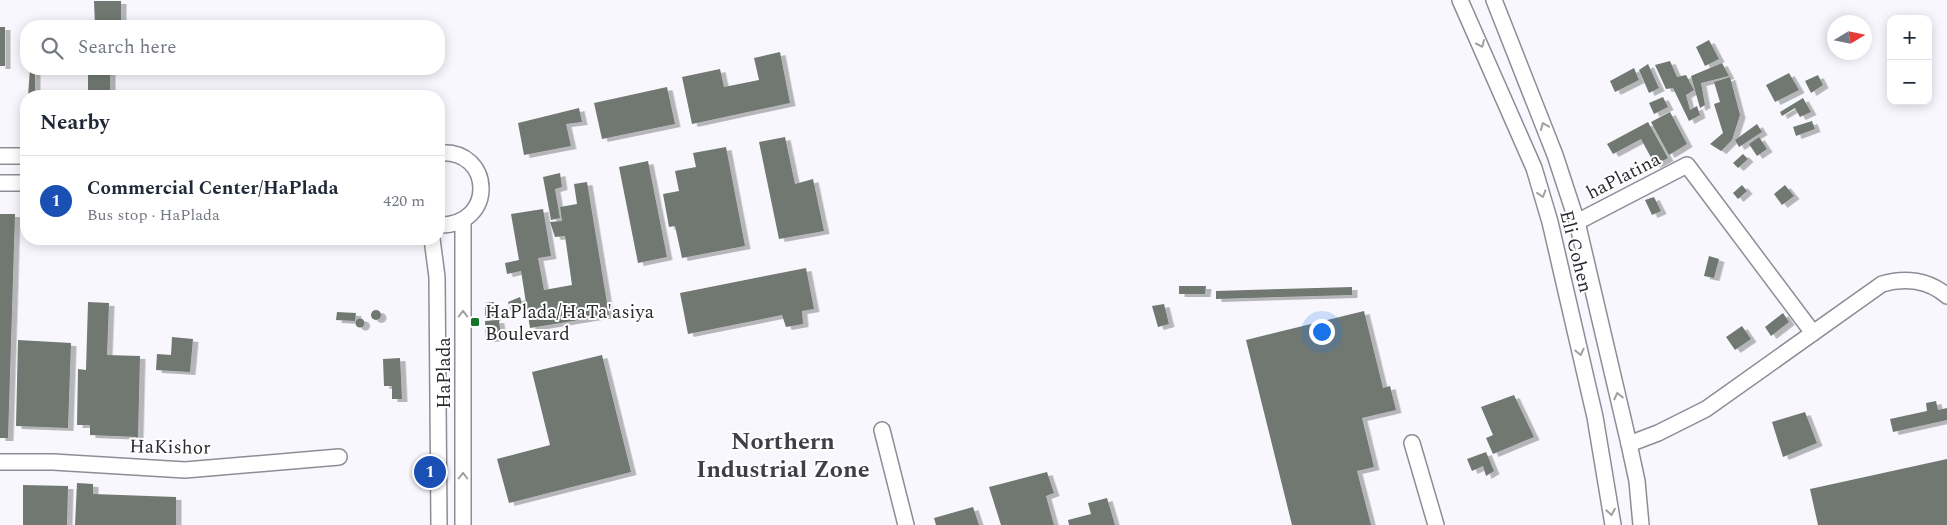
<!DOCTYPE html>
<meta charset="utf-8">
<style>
:root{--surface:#fff;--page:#f2f2f3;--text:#1f2937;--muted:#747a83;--line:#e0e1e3;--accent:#127628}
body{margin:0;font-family:Spectral,serif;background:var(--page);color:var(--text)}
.controls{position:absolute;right:15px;top:15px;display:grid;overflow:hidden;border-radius:10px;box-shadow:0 2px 12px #0003}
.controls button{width:45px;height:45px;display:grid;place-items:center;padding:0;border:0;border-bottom:1px solid var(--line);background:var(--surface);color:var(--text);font:25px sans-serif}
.compass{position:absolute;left:1827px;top:15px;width:45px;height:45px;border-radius:50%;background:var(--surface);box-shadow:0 2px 12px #0003;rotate:80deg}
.you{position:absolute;left:1321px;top:331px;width:18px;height:18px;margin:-12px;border:4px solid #fff;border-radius:50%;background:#1a73e8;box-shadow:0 0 0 8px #1a73e833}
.badge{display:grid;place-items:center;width:32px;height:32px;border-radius:50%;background:var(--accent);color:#fff;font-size:16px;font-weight:700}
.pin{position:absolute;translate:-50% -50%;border:2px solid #fff;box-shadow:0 1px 5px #0006}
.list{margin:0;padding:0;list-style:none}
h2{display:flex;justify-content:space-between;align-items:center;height:65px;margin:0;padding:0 20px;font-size:21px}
h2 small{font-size:16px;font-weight:400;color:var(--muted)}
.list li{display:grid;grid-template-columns:32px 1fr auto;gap:15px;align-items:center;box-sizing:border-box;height:90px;padding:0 20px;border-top:1px solid var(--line)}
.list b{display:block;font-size:19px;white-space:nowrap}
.list p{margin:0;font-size:16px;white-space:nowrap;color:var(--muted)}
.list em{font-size:16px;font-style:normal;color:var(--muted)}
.icon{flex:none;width:28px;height:28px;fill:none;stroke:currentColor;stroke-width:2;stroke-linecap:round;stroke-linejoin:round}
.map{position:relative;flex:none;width:1947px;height:525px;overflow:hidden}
.search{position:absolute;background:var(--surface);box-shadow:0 2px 12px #0003;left:20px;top:20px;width:425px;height:55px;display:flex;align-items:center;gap:12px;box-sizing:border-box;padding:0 18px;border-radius:20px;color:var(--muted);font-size:19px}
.panel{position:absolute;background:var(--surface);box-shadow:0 2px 12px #0003;left:20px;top:90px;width:425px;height:155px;border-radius:20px}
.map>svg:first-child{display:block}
</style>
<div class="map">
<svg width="1947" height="525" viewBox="0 0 1947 525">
<defs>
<filter id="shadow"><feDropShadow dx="5.5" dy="3" stdDeviation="0" flood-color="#0004"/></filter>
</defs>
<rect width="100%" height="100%" fill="#f7f7fd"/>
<g fill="#717871" filter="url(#shadow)">
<path d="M94,1H121V26H95Z"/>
<rect x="0" y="27" width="5" height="39"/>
<path d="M1709,40L1719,59L1705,66L1696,47Z"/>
<path d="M780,52L790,103L692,124L682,77L720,69L724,87L759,80L754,58Z"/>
<path d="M1670,61L1677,77L1686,75L1694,90L1686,95L1690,110L1697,106L1700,115L1689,121L1673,88L1666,89L1655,65Z"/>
<path d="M1722,63L1729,76L1701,83L1705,105L1700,108L1691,76Z"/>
<path d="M1648,64L1659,88L1649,93L1639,70Z"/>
<path d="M1634,68L1639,80L1615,92L1610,81Z"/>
<path d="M30,69H35V96H28Z"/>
<rect x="88" y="69" width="22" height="27"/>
<path d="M1789,73L1799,90L1775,102L1766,85Z"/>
<path d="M1818,75L1823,85L1811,93L1805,81Z"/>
<path d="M1730,77L1740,115L1732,140L1721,151L1710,144L1723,133L1714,104L1720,102L1714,82Z"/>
<path d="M667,87L675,124L602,139L594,103Z"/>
<path d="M1663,97L1668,107L1654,114L1649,103Z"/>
<path d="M1803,98L1811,112L1800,117L1795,108L1782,116L1780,112Z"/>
<path d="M579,108L582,122L566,124L571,146L524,155L518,123Z"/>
<path d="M1670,112L1687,144L1669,155L1651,122Z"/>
<path d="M1812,121L1815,129L1796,136L1793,127Z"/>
<path d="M1648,122L1668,158L1655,165L1641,139L1613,154L1607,144Z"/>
<path d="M1757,124L1762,132L1739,147L1735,140Z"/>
<path d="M785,137L795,184L813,179L824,231L779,239L759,142Z"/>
<path d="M1759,137L1767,149L1757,156L1749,144Z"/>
<path d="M726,147L745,246L682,258L675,226L669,227L663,194L679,191L675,171L696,167L693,153Z"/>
<path d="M1743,154L1748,159L1738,168L1733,163Z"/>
<path d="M648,161L667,257L638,263L619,167Z"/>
<path d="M560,173L562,187L555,189L560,218L551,220L543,177Z"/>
<path d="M587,182L609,315L530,328L521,271L507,274L505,263L519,260L511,214L543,209L551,256L538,258L544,290L572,285L565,236L555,237L550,222L562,221L560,207L577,204L574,184Z"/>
<path d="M1742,185L1747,191L1738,199L1733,193Z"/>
<path d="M1785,185L1794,196L1782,205L1774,194Z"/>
<path d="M1654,197L1661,211L1652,215L1645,200Z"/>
<path d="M0,214H15L8,438H0Z"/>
<path d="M1709,256L1719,259L1714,278L1704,276Z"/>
<path d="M806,268L814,309L802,311L803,324L786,327L782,315L688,334L680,293Z"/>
<path d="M1179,286H1206L1205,294H1179Z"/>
<path d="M1352,287V295L1216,299V291Z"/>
<path d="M520,297L523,306L511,311L508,302Z"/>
<path d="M88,302L109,303L107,355L140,356L138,437L90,435V425H77L78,369L86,370Z"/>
<path d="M494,302L495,318L485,319V303Z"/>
<path d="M1164,304L1169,324L1158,327L1152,306Z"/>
<circle cx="376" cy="315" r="5"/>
<path d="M1364,311L1383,388L1390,386L1396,410L1362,418L1374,467L1357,471L1371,525H1292L1246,340Z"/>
<path d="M337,312L356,313L355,321L336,320Z"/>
<path d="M1783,313L1789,322L1771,336L1765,327Z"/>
<circle cx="360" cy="323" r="4.5"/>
<path d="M499,320L501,338L486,339L485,321Z"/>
<path d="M1742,326L1751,339L1735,350L1726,337Z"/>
<path d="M172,337L193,339L190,372L156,370L157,354L171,355Z"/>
<path d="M18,340L71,343L68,428L16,426Z"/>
<path d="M602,355L631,472L509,503L497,459L550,445L532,372Z"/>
<path d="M400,358L402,399H392V386H384L383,359Z"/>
<path d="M1514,395L1534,437L1493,454L1486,438L1493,435L1481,407Z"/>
<path d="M1936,401L1938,410L1947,408V420L1893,432L1890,419L1927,411L1926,403Z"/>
<path d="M1805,412L1817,443L1783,457L1772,422Z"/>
<path d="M1486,452L1494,471L1486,476L1483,466L1472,471L1467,459Z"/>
<path d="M1947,459V525H1818L1810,489Z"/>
<path d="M1047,472L1054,493L1046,496L1054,525H1001L989,487Z"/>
<path d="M77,483L93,484V494L176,497V525H75Z"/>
<path d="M23,485L68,486L67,525H23Z"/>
<path d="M1107,498L1115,525H1069L1068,520L1091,514L1088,503Z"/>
<path d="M973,507L979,525H936L934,518Z"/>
</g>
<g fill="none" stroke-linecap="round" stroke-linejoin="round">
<g stroke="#8d8d97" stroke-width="18">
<g id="minor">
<path d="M1460,0L1534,168L1550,222L1595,417L1613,525"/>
<path d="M1494,0L1555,155L1577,222L1629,444L1637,481L1641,525"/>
<path d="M439,153C493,148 497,226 439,225"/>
<path d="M0,156H26"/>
<path d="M0,183H26"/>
<path d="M463,222V525"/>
<path d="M1577,222L1687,165L1813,333"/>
<path d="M432,239L437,277L439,525"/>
<path d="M882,430L906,525"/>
<path d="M1412,443L1436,525"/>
<path d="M1629,444L1658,433L1706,409L1882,284C1905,277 1929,280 1947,296"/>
<path d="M0,462H53L185,470L339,457"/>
</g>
</g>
<use href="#minor" stroke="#fff" stroke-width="15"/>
</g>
<defs><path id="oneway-chevron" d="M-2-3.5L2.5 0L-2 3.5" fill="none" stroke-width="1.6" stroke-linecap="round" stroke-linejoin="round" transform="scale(1.25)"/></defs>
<g stroke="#a0a0a2">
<use href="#oneway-chevron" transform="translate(1481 44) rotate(66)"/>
<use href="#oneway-chevron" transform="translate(1544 126) rotate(-112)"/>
<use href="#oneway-chevron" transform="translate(1542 194) rotate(73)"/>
<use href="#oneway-chevron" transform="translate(463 314) rotate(-90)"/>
<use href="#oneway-chevron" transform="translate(1580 352) rotate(77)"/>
<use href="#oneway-chevron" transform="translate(1618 396) rotate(-103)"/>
<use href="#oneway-chevron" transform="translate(463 476) rotate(-90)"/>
<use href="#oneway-chevron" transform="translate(1611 512) rotate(81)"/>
</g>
<rect fill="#127628" stroke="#fff" stroke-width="2" x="470" y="317" width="10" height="10" rx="2.5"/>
<g text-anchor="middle" stroke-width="4" stroke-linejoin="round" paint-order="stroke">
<g font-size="19" fill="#2c2c30" stroke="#fff">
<text transform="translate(1623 175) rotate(-27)" y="7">haPlatina</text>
<text transform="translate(1577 251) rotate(76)" y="7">Eli Cohen</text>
<text transform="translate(443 373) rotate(-90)" y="7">HaPlada</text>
<text transform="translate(170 446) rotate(1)" y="7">HaKishor</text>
</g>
<g font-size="19" fill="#2c2c30" stroke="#fff" text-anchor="start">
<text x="485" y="318">HaPlada/HaTa'asiya<tspan x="485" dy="22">Boulevard</tspan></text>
</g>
<g font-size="24" font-weight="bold" fill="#3f3f47" stroke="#fff">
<text x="783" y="449">Northern<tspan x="783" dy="28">Industrial Zone</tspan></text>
</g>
</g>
</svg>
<div class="controls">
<button>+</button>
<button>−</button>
</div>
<svg class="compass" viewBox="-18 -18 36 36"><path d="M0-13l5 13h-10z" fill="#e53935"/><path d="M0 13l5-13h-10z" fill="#747a83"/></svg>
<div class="you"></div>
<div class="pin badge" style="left:430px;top:472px;background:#1a4fb4">1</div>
<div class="search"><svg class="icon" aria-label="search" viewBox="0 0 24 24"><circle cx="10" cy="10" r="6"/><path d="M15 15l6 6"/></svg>Search here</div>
<section class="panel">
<h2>Nearby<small></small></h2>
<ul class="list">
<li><span class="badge" style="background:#1a4fb4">1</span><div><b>Commercial Center/HaPlada</b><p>Bus stop · HaPlada</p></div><em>420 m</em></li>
</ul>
</section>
</div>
